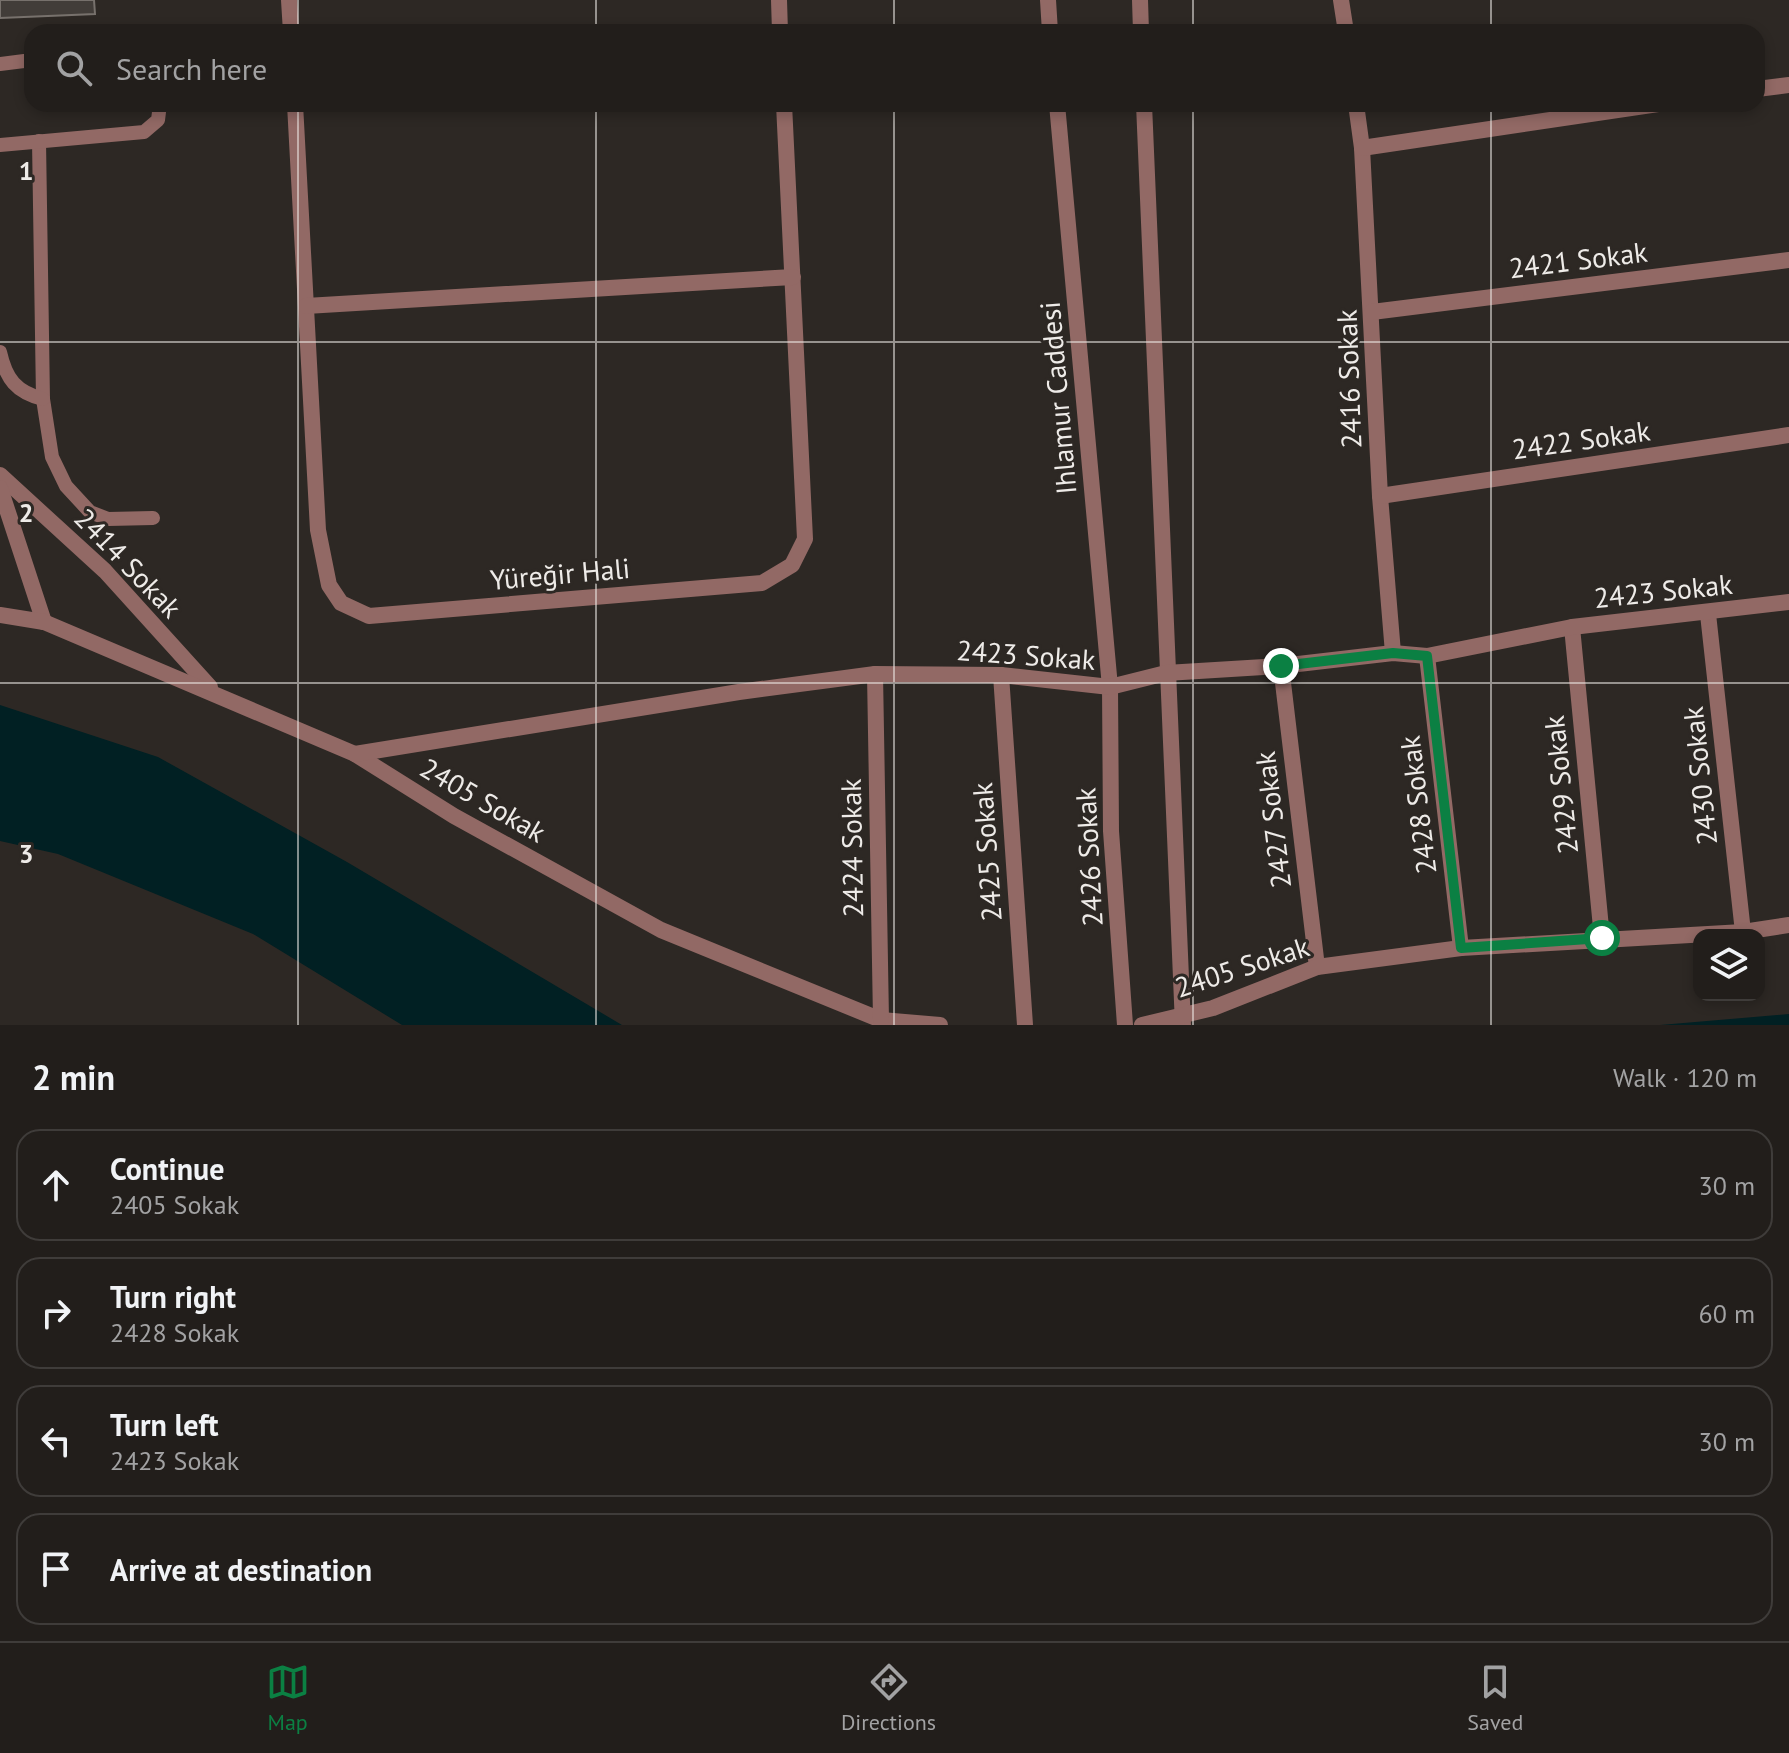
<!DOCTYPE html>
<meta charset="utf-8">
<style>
:root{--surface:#221e1b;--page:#2a2724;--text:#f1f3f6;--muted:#a2a2a3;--line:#3f3c3a;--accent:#0b8043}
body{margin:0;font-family:"PT Sans",sans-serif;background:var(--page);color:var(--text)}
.controls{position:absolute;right:24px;bottom:24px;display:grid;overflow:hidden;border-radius:16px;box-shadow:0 4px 12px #0003}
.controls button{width:72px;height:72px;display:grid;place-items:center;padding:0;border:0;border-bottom:2px solid var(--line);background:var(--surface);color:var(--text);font:40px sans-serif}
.stop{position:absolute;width:24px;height:24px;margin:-18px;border:6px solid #0b8043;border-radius:50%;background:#fff}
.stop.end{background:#0b8043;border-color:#fff;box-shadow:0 2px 8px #0008}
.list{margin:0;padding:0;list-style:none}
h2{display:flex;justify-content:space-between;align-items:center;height:104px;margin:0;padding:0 32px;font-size:34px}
h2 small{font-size:26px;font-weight:400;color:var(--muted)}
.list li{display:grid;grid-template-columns:52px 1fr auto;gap:24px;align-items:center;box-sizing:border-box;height:112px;margin:0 16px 16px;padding:0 16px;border:2px solid var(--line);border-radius:24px}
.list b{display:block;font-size:30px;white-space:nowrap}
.list p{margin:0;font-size:26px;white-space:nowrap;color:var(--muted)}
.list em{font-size:26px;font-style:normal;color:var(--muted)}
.icon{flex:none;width:44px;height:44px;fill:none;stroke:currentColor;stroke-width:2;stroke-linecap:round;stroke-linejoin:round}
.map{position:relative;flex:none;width:1789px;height:1025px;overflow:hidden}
.search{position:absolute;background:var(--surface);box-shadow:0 4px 12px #0003;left:24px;right:24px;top:24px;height:88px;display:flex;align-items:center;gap:20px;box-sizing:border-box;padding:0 28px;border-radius:24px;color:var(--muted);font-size:30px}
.sheet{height:616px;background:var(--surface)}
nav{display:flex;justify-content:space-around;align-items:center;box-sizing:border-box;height:112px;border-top:2px solid var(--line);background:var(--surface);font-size:22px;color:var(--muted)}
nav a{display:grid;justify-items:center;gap:4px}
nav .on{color:var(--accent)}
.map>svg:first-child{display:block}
</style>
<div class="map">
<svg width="1789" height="1025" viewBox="0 0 1789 1025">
<rect width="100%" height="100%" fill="#2d2824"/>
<g fill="#012023">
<path d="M0,705L158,757L347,862L622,1025H402L253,934L58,854L0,841Z"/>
<path d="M1789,1014V1025H1660Z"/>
</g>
<path fill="#423d39" stroke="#77716c" stroke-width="2" d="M0,0H94L95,14L0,18Z"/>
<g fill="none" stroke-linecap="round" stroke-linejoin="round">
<g stroke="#926965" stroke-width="14">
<path d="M0,64L32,60"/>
<path d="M39,141L43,399L52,457L66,486L90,512L108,519L153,518"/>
<path d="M0,145L144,132L158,120L160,104"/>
<path d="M0,352C6,379 16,392 43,399"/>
</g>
<g stroke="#926965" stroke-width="16">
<path d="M289,0L291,32"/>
<path d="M779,0L780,32"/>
<path d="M1048,0L1050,32"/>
<path d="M1140,0L1141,32"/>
<path d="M1341,0L1346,32"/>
<path d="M1757,89L1789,85"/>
<path d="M295,104L318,530L329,585L341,603L369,616L762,583L792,565L805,539L784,104"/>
<path d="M1057,104L1110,687L1111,831L1125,1025"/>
<path d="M1144,104L1183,1025"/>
<path d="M1356,104L1362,148L1380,496L1393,653"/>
<path d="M1362,148L1658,104"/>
<path d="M306,306L793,277"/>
<path d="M1372,312L1789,260"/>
<path d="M0,475L105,571L210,687"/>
<path d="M0,488L44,622"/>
<path d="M1380,496L1789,435"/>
<path d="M1708,614L1743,932"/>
<path d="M0,615L44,622L355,754L454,816L661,930L881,1020L940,1025"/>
<path d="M1572,627L1602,938"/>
<path d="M1427,656L1461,948"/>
<path d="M1281,666L1317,967"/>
<path d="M875,674L881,1020"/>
<path d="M1001,675L1025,1025"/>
<path d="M355,754L739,692L875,674L1001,675L1110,687L1166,673L1281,666L1393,653L1427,656L1572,627L1789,602"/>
<path d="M1142,1025L1213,1008L1317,967L1461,948L1743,932L1789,925"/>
</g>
</g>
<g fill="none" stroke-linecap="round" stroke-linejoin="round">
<path stroke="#0b8043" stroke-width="10" d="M1281,666L1393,653L1427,656L1461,948L1602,938"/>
</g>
<path fill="none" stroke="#eeebe8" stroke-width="2" stroke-opacity="0.55" d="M298,0V32M596,0V32M894,0V32M1193,0V32M1491,0V32M298,104V1025M596,104V1025M894,104V1025M1193,104V1025M1491,104V1025M0,342H1789M0,683H1789"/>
<g text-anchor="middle" stroke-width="6" stroke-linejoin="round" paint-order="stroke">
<g font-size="28" fill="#eeebe8" stroke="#2d2824">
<text transform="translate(1578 260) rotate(-7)" y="10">2421 Sokak</text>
<text transform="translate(1349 379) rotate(-92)" y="10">2416 Sokak</text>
<text transform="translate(1058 398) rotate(-95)" y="10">Ihlamur Caddesi</text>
<text transform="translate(1581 440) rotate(-8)" y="10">2422 Sokak</text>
<text transform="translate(128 563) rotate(46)" y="10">2414 Sokak</text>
<text transform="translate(560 574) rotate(-5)" y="10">Yüreğir Hali</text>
<text transform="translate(1663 591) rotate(-6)" y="10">2423 Sokak</text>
<text transform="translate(1026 655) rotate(4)" y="10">2423 Sokak</text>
<text transform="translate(1700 776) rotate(-96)" y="10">2430 Sokak</text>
<text transform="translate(1561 785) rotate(-96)" y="10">2429 Sokak</text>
<text transform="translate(483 800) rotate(30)" y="10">2405 Sokak</text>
<text transform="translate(1418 805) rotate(-97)" y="10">2428 Sokak</text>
<text transform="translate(1273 820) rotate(-97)" y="10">2427 Sokak</text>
<text transform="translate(852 848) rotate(-91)" y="10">2424 Sokak</text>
<text transform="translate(987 852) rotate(-94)" y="10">2425 Sokak</text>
<text transform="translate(1089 857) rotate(-93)" y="10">2426 Sokak</text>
<text transform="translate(1242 967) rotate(-18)" y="10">2405 Sokak</text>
</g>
</g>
<g font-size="26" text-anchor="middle" font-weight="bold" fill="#eeebe8" stroke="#2d2824" stroke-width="6" stroke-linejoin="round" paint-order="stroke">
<text x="26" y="180">1</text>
<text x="26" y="522">2</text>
<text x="26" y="863">3</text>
</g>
</svg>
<div class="controls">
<button><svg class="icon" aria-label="layers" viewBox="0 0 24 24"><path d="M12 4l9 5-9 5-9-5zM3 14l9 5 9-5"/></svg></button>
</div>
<div class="stop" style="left:1602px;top:938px"></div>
<div class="stop end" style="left:1281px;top:666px"></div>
<div class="search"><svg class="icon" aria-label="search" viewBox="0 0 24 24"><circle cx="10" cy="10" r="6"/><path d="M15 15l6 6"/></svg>Search here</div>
</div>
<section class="sheet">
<h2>2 min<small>Walk · 120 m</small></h2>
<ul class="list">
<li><svg class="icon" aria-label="ahead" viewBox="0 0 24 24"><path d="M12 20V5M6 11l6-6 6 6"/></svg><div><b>Continue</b><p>2405 Sokak</p></div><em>30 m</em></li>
<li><svg class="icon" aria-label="right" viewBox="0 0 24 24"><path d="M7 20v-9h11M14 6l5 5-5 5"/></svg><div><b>Turn right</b><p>2428 Sokak</p></div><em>60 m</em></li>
<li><svg class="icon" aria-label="left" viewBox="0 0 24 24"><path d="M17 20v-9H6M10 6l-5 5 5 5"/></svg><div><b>Turn left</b><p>2423 Sokak</p></div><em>30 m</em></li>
<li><svg class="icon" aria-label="arrive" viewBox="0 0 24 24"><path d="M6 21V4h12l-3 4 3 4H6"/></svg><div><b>Arrive at destination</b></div></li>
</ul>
</section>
<nav>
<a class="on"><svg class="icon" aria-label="map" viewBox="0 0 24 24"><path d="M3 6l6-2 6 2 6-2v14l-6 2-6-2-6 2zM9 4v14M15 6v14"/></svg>Map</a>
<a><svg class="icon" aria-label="directions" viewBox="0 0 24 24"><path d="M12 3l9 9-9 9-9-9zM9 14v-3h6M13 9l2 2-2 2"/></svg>Directions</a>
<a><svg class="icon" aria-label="saved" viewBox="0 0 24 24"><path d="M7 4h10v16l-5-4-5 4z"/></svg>Saved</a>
</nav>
